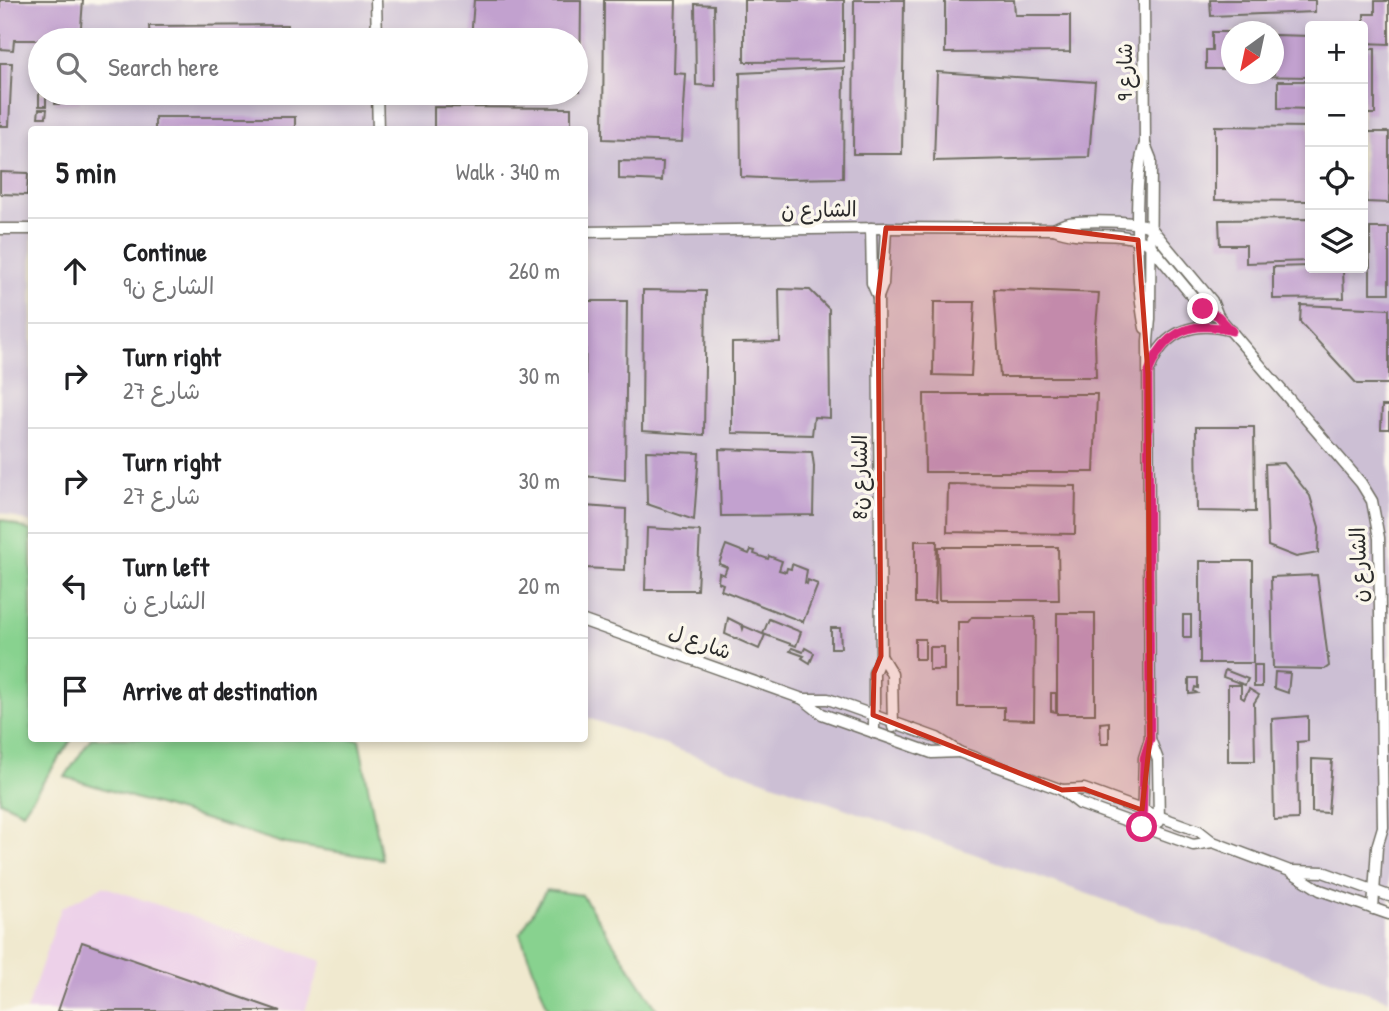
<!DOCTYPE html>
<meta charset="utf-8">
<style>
:root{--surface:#fff;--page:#f2f2f2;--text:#202124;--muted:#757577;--line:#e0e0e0}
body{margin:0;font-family:"Patrick Hand","Playpen Sans Arabic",sans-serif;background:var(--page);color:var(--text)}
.controls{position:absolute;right:21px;top:21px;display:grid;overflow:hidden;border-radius:7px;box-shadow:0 4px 10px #0003}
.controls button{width:63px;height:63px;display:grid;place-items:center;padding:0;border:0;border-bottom:2px solid var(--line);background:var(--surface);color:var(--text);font:35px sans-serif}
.compass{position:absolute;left:1221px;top:21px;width:63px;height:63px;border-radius:50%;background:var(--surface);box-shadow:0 4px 10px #0003;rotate:213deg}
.stop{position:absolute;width:21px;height:21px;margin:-16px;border:5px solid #db2777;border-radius:50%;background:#fff}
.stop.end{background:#db2777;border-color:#fff;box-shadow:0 2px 7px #0008}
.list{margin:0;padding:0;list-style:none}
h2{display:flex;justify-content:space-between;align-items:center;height:91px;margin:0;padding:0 28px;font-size:30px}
h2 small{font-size:23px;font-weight:400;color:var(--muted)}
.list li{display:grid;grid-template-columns:46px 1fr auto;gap:21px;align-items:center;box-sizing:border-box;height:105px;padding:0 28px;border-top:2px solid var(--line)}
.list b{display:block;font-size:26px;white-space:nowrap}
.list p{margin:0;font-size:23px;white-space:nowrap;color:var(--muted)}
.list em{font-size:23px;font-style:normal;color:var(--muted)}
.icon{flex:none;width:38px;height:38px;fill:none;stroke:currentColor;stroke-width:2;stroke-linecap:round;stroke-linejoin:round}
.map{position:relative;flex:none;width:1389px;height:1011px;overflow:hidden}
.search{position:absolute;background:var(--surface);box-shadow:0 4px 10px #0003;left:28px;top:28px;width:560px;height:77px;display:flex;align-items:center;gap:18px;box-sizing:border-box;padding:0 24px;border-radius:38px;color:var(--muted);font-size:26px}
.panel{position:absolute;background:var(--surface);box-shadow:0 4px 10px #0003;left:28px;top:126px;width:560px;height:616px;border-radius:7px}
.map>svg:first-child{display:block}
</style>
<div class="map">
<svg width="1389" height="1011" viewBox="0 0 1389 1011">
<rect width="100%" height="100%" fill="#fbf7ec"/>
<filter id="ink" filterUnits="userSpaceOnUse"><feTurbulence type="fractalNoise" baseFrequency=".0143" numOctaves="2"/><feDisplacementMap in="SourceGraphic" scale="14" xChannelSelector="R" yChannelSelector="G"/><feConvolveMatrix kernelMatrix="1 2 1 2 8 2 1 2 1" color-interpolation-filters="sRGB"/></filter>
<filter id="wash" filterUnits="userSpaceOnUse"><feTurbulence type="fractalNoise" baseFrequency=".00686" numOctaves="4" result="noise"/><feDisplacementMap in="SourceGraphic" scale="28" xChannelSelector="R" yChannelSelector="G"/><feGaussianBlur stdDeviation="1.57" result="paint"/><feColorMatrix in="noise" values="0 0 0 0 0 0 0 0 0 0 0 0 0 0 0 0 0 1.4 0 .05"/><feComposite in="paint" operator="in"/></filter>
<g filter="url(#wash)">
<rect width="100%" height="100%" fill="#f0e9cf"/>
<path fill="#edd1e9" d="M103,886L322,961L305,1011H26L61,908Z"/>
<path fill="#ccbfd4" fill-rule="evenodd" d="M0,0H1389V1000L585,717L584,130H32L31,523L0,512ZM1310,26H1363V268H1310ZM1232,32H1274V74H1232ZM40,40H576V93H40Z"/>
<g fill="#88d28f" stroke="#5a7e5d" stroke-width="2">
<path d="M0,519L31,531L32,738L72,739L23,812L0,801Z"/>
<path d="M91,738L359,739L382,859L286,844L65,777Z"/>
<path d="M546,890L582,895L658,1011H549L520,934Z"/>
</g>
<g id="blocks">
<g fill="#c2a1cf">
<path d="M0,0H83L80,40H14L13,50L0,49Z"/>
<path d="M474,0H581L580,91H576V40H471Z"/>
<path d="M604,0H676L674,73L686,74L682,142L603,139Z"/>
<path d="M744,0H844V61L744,62Z"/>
<path d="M854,0H904L902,154H853Z"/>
<path d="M945,0H1014L1015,15H1070V52L945,53Z"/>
<path d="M1210,0H1315V12L1211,16Z"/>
<path d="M1375,1H1389V44L1364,43V14H1375Z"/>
<path d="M695,4L714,5L715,86L696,85Z"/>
<path d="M287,25V40H150L149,26Z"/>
<path d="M1212,32H1232V69H1206V50H1212Z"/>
<path d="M1274,35L1310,36V77L1250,76V74H1274Z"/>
<rect x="1363" y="49" width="12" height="65"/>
<path d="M0,63H12L9,126H0Z"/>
<path d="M844,68L843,178L785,179L741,177L740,73Z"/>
<path d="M937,72L1095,82L1089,157L934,161Z"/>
<path d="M1278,81H1310V109L1278,108Z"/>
<rect x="39" y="93" width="7" height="13"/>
<path d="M55,93H80V103L55,104Z"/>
<path d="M83,93H90V100H82Z"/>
<path d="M152,93H286V99L152,96Z"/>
<path d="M434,107L571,108V130H434Z"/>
<path d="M39,109H47L46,117H38Z"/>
<rect x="155" y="117" width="140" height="13"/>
<path d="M1215,126L1310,127V201L1215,200Z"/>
<path d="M1365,132H1389V203L1366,202Z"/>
<path d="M619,161L663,162L662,181L619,179Z"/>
<path d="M0,172L28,173L27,195L0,194Z"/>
<path d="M1310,219V261L1246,263V245H1220L1219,220Z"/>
<rect x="1370" y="228" width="19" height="65"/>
<path d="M1310,266L1343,268L1344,298L1273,299V267Z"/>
<path d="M779,289L810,290L829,309L830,418L814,417L812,435L732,433V343L780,342Z"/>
<path d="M994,289L1099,293L1095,337L1096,377H1000Z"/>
<path d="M643,290L706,291L704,435L642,431Z"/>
<path d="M586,301H627L625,480L584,476Z"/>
<path d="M934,302H975L971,376L933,375Z"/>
<path d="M1301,305L1389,309V384H1357L1300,322Z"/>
<path d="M924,394H1097L1094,472H925Z"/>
<path d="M1382,406H1389V429H1381Z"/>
<path d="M1196,427H1254L1255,512L1197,511Z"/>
<path d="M719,449L812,452L814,466L813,515L721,516Z"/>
<path d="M646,451L699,453L694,520L647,504Z"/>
<path d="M1284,463L1310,496L1319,527L1318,553L1296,557L1268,546L1265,464Z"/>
<path d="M948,484L1076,486L1075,534L947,532Z"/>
<path d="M584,506L626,509L625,570L584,568Z"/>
<path d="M647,528L700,531L697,590H645Z"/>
<path d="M915,541H937L935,603H915Z"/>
<path d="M726,545L749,554L751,550L755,551L754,554L768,559L769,556L782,561L779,570L786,572L787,568L791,569L792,564L807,570L805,583L807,584L808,580L818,584L803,622L721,590L723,584L718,582L719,573L724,575L727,567L719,564Z"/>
<path d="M938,547H1058L1059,600H939Z"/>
<rect x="1200" y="561" width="53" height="102"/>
<path d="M1317,575L1329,666L1325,669L1273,668L1271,577Z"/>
<rect x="1057" y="613" width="38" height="101"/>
<rect x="1183" y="615" width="8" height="22"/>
<path d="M972,617H1035L1034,720L1004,719V707H958V622H968Z"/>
<path d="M728,618L742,625L743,629L744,626L765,635L759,649L725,634Z"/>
<path d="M769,619L801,632L796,646L763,634Z"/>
<path d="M831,628H840L841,648H831Z"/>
<rect x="915" y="639" width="10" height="20"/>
<rect x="929" y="647" width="15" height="23"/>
<path d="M792,648L803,652L805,648L814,653L813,656L810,663L802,658L804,656L790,651Z"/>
<rect x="1254" y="665" width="8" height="22"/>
<path d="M1225,670L1248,679L1245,685L1223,677Z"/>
<path d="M1275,672L1290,673L1288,693L1274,688Z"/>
<path d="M1189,678H1198V688L1195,687L1194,691L1197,693L1189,694Z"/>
<path d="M1228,685H1241V697L1244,699L1249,689L1259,695L1254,703L1255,761H1228Z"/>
<path d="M1051,693H1056V712L1051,711Z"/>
<path d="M1308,716V741L1297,742L1298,819L1274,820L1272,719Z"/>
<path d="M1109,722V744H1101L1100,723Z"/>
<path d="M1312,759L1332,760L1328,813L1312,812Z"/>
<path d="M82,942L280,1011H58Z"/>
</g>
</g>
</g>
<g filter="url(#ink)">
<use href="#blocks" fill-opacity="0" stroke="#706e64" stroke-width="2"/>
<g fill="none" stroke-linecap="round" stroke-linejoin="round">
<g stroke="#706e64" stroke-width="13">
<g id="street">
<path d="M376,0L377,40"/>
<path d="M1144,0L1145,144C1132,179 1137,290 1145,328"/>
<path d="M377,93L378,130"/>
<path d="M871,228L872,283L878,297"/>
<path d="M0,229H32"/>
<path d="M1054,229C1056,228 1063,224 1065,224C1079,220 1139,220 1151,228L1212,301L1218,316L1361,483L1372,501L1379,538L1383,827L1377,847L1373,909"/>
<path d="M584,232L886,228L1054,229C1084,241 1122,228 1150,245L1203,309L1218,316"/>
<path d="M1150,368C1164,330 1196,320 1232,331"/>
<path d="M584,621L803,699H828L937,738L959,752L1062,790L1080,804L1193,845L1213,842"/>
<path d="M881,656L892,674L893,727"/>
<path d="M803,699L822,714L932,753L959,752"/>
<path d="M874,733V673L881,656L878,297L883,284L886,228"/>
<path d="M1150,739L1158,760L1159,822"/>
<path d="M1062,790L1084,789L1199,831L1213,842L1290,871L1320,890L1389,914"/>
<path d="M1142,827L1144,758L1150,739L1148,341L1150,319L1151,159L1145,144"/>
<path d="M1293,871L1323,872L1389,896"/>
</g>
</g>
<use href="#street" stroke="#fff" stroke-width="10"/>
</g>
</g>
<g fill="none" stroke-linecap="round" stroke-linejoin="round" filter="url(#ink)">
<path stroke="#db2777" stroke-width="9" d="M1142,827L1144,758L1150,739L1148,374C1162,333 1190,319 1232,331L1218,316L1203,309"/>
</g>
<path fill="#c8321e" fill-opacity="0.2" stroke="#c8321e" stroke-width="5" stroke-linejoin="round" d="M886,228L1054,229L1138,240L1148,374L1150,739L1142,810L1084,789L1062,790L873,715L874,673L881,656L878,297Z"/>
<g text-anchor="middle" stroke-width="7" stroke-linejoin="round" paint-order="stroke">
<g font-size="21" fill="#2b2b2b" stroke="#fbf7ec">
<text transform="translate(1125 72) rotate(-90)" y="7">شارع 9</text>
<text transform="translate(819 210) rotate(-1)" y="7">الشارع ن</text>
<text transform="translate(860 477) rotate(-90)" y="7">الشارع ن8</text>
<text transform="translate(1359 565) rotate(-92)" y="7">الشارع ن</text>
<text transform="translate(700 642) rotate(20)" y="7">شارع ل</text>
</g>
</g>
</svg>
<div class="controls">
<button>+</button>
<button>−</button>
<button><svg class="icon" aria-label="locate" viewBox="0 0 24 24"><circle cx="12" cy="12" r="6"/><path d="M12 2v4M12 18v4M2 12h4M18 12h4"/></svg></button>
<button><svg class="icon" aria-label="layers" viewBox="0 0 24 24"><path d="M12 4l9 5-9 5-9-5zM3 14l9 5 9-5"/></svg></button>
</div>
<svg class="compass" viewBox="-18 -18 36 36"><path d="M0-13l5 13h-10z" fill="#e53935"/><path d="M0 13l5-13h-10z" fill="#757577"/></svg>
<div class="stop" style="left:1142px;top:827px"></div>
<div class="stop end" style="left:1203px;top:309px"></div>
<div class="search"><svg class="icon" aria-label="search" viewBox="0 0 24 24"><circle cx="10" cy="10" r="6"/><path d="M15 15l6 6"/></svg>Search here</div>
<section class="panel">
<h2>5 min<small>Walk · 340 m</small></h2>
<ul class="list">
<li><svg class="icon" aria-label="ahead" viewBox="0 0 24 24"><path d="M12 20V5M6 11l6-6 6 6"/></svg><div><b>Continue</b><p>الشارع ن9</p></div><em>260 m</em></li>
<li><svg class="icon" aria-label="right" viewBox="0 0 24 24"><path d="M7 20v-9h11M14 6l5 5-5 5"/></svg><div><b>Turn right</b><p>شارع 27</p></div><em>30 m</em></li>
<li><svg class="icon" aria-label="right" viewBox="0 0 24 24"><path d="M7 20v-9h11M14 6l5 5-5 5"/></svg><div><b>Turn right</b><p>شارع 27</p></div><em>30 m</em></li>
<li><svg class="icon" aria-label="left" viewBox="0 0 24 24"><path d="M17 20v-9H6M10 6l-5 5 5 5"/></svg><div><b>Turn left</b><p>الشارع ن</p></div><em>20 m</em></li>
<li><svg class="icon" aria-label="arrive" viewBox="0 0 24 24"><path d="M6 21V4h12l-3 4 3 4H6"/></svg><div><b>Arrive at destination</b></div></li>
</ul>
</section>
</div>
